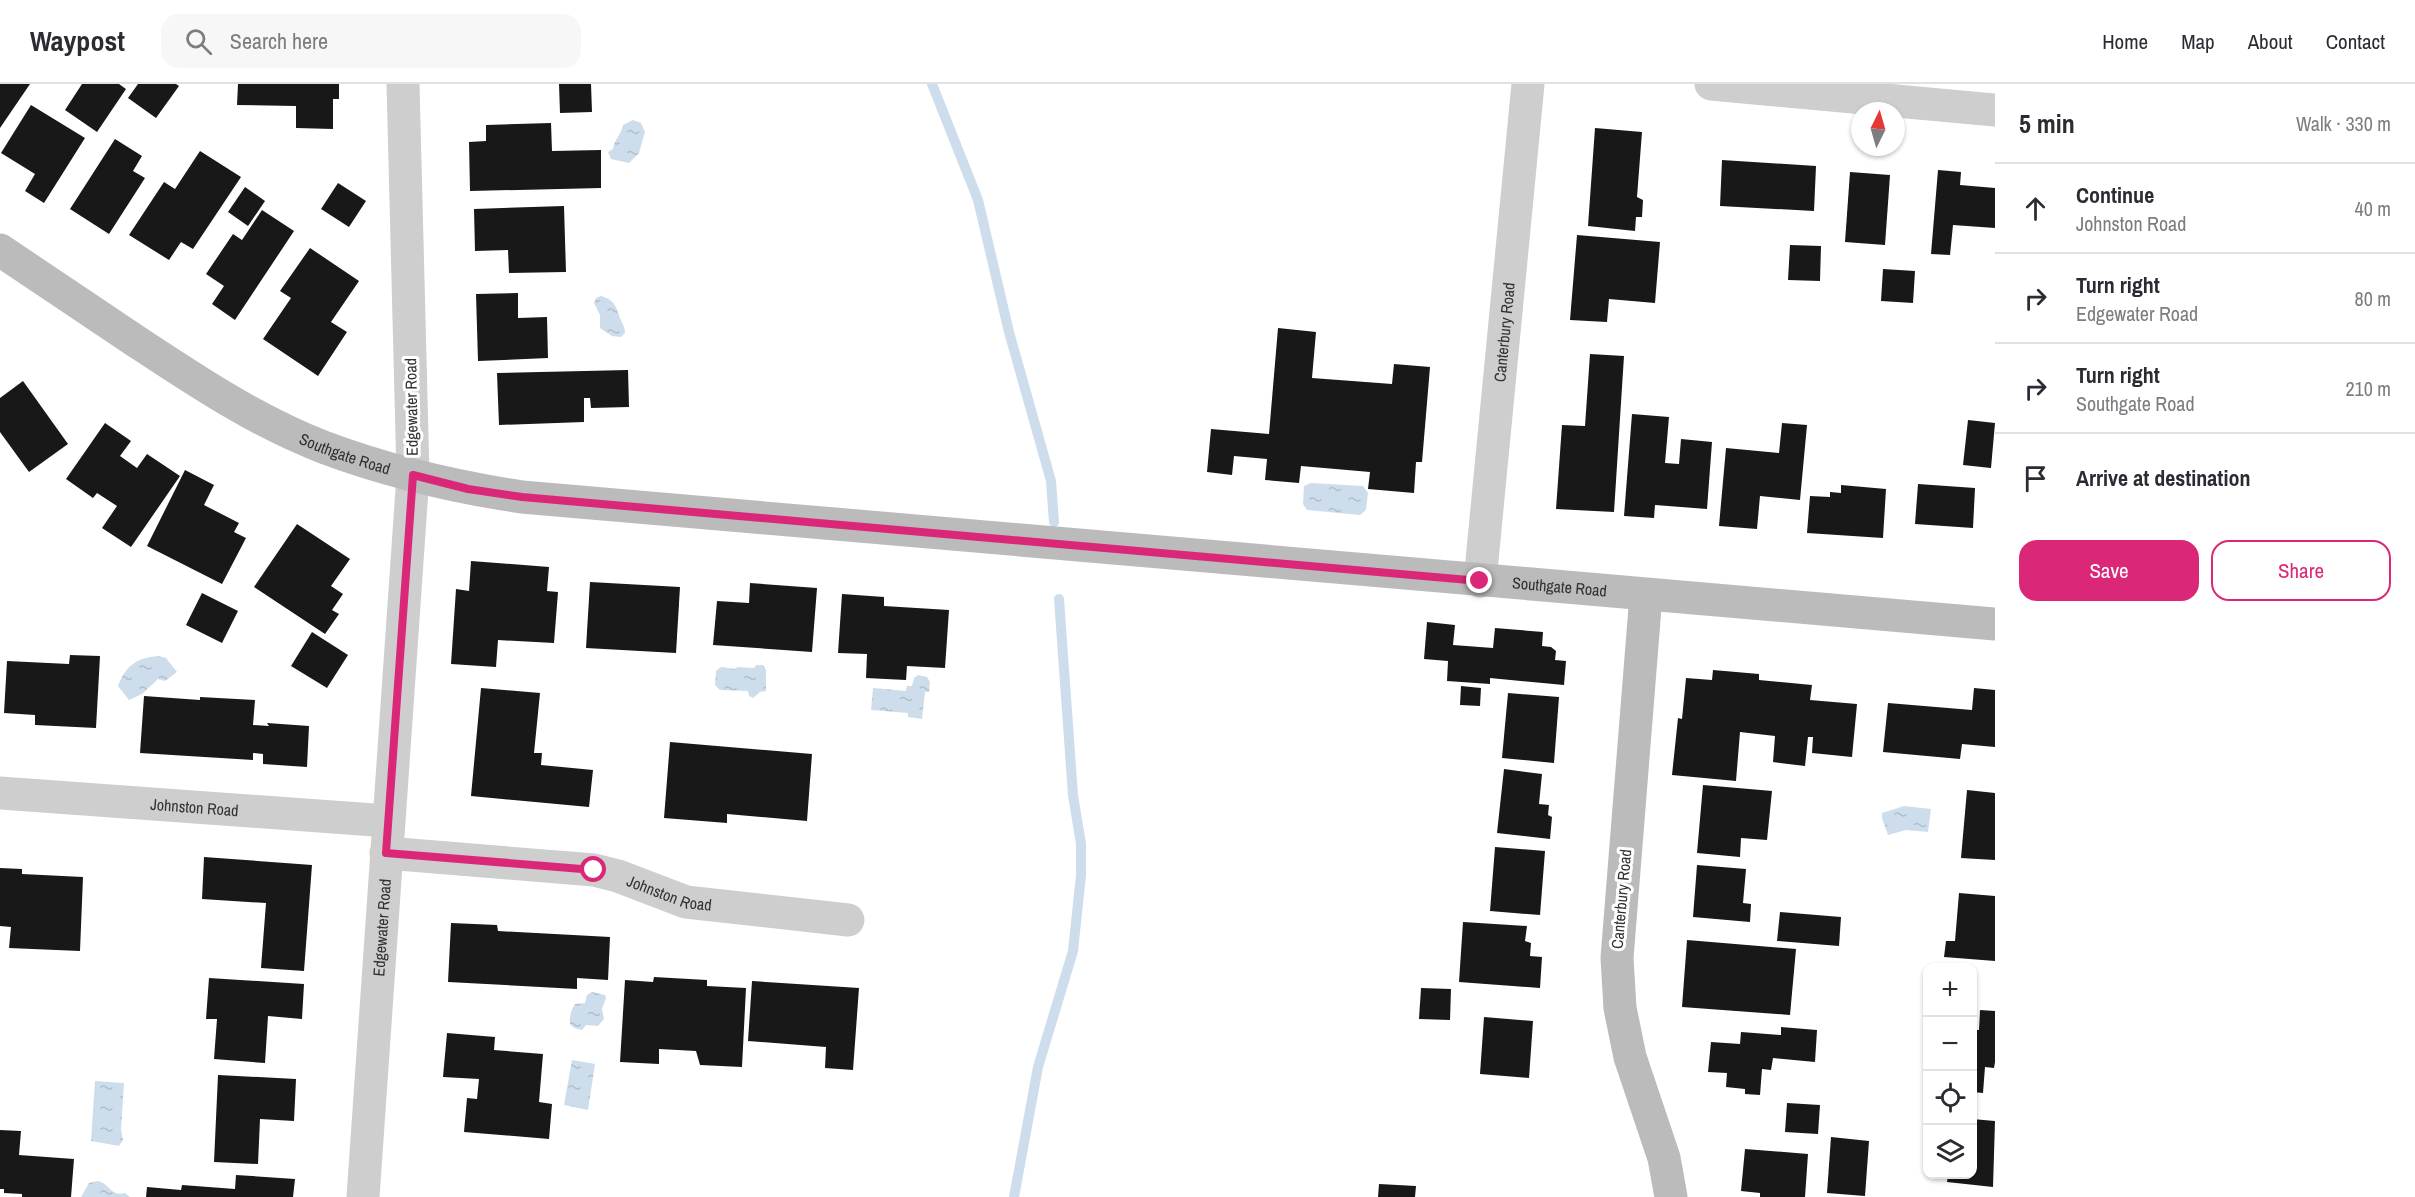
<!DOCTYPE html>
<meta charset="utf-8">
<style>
:root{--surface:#fff;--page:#f7f7f7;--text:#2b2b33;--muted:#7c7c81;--line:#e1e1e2;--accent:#db2777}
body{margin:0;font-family:"Archivo Narrow",sans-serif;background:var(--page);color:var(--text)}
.controls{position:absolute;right:18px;bottom:18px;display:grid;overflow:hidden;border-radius:12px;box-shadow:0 2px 4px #0004}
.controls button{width:54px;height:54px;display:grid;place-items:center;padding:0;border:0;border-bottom:2px solid var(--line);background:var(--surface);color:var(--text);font:30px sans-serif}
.compass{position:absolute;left:1851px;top:18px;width:54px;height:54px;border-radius:50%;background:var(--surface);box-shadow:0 2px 4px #0004;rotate:5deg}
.stop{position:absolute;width:18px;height:18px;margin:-14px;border:4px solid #db2777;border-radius:50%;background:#fff}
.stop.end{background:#db2777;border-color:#fff;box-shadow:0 2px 6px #0008}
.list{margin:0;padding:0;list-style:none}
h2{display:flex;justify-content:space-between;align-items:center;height:78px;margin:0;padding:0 24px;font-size:26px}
h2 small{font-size:20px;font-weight:400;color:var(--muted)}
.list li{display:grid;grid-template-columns:39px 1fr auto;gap:18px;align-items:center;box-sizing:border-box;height:90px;padding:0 24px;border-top:2px solid var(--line)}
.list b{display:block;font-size:22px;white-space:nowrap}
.list p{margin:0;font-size:20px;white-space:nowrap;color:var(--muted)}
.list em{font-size:20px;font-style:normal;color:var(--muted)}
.actions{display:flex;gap:12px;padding:18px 24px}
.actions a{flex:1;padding:14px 0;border:2px solid var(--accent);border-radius:18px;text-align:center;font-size:21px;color:var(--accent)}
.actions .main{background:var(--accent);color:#fff}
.icon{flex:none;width:33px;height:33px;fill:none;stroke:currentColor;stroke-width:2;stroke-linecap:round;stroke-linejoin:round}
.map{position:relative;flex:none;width:1995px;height:1113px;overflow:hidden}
header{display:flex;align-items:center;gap:36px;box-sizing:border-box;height:84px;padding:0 30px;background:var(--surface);border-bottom:2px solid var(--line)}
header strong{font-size:28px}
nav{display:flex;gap:33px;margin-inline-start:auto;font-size:21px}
.search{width:420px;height:54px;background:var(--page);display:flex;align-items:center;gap:15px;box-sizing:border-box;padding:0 21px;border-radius:18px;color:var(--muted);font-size:22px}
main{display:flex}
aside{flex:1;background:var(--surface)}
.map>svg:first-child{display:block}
</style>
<header>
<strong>Waypost</strong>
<div class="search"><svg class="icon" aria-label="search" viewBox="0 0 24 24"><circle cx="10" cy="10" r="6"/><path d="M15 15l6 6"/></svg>Search here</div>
<nav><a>Home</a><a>Map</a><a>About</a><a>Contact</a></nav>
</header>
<main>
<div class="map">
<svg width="1995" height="1113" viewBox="0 0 1995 1113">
<defs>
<pattern id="water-ripples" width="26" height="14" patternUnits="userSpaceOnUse" patternTransform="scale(1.5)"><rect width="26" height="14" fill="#cdddec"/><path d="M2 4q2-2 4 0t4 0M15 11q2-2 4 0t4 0" fill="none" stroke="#b0becb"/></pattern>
</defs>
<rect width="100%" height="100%" fill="#fff"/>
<g fill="url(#water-ripples)">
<path d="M633,36L641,39L645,48L639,69L629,79L611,75L608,68L613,65C614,56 621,51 623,41Z"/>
<path d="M601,212C615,216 616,223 620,234C622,240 625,242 625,249L621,253L612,252L600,244V231L594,219L596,214Z"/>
<path d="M1311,399L1363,402L1368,409L1366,426L1360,431L1307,426L1303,420L1304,402Z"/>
<path d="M158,572L166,574L177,588L165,597L158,595L142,610L129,616L118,602C126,581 137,574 158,572Z"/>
<path d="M756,581H763L766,586V607L760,608L753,614L749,612L748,607L720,606L715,601L716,587L721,583L735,585L738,583L754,584Z"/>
<path d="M918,591L927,593L930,598L929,608H925L922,635L908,633V629L871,626L873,604L906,607L907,602H912L914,594Z"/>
<path d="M1904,722L1931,725L1928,748L1906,746L1888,751L1882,734V729Z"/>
<path d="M592,908L605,911L606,914L602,925L604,935L598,942L586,941L582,946L574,944L570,940C569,933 571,926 575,920L585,919L587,911Z"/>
<path d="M572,976L595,980L588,1026L564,1021Z"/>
<path d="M95,997L124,999L121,1046L123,1056L119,1062L91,1057Z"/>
<path d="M98,1097C110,1100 111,1113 125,1109L130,1113H81L89,1099Z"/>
</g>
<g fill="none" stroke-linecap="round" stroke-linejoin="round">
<g stroke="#cdddec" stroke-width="10">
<path d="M932,0L978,116L1009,248L1051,397L1054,438"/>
<path d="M1014,1113L1038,983L1073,867L1081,791V760L1073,711L1059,515"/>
</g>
</g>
<g fill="#181818">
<path d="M0,0H30L0,44Z"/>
<path d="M82,0H119L126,5L97,48L65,26Z"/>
<path d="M138,0H176L179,2L156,34L128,14Z"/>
<path d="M238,0H339V15H333V45L296,44V22L237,21Z"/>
<path d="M559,0H591L592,28L560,29Z"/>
<path d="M31,21L85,54L44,119L25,107L35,90L1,69Z"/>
<path d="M551,39L552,67L601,66V104L470,107L469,58L486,57V41Z"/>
<path d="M1595,44L1642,48L1637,113L1643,116L1642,133H1636L1635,147L1588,142Z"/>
<path d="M115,55L142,72L133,87L145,94L109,150L70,125Z"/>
<path d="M200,67L241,93L193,165L181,158L169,176L129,151L164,98L175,105Z"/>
<path d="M1722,76L1816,82L1814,127L1720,122Z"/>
<path d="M1938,86L1961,88L1960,101L1995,104V144L1953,141L1950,171L1931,170Z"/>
<path d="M1850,88L1890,91L1885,161L1845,158Z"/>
<path d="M338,99L366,117L349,143L321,125Z"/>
<path d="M245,103L265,117L248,142L228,128Z"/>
<path d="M564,122L566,188L509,189L508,166L475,167L474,125Z"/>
<path d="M262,126L294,147L235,236L212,220L224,202L206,190L233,150L242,156Z"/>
<path d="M1577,151L1660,158L1655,219L1609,215L1607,238L1570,236Z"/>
<path d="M1790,161L1821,162L1820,197L1788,196Z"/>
<path d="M310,164L359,197L331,238L347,248L318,292L263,255L291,214L280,207Z"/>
<path d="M1883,185L1915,187L1913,219L1881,217Z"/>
<path d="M518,209V234L547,233L548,274L478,277L476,210Z"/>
<path d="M1278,244L1316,248L1312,294L1392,300L1394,280L1430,283L1422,378H1416L1414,409L1368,405L1370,388L1301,382L1299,399L1265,396L1267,375L1234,372L1232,391L1207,388L1211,345L1269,350Z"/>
<path d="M1590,270L1624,272L1614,428L1556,425L1562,341L1585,342Z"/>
<path d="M628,286L629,323L591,324L590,314H584V338L499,341L497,289Z"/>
<path d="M23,297L68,360L29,388L0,348V314Z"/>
<path d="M1632,330L1669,333L1665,379L1679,380L1681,355L1712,358L1707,425L1655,421L1654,434L1624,432Z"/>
<path d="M1968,336L1995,339L1991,384L1963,381Z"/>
<path d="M105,339L131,357L120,372L137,384L147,370L180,392L131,463L102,444L117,422L97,409L93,414L66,395Z"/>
<path d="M1782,339L1807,341L1800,416L1760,412L1757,445L1719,442L1726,364L1779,369Z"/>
<path d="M185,386L214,401L204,421L239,439L234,448L246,454L222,500L147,462Z"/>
<path d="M1918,400L1975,404L1973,444L1915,440Z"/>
<path d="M1841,401L1886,405L1883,454L1807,449L1810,412L1830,413V408L1841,409Z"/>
<path d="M297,440L350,475L331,502L343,510L332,526L339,530L325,550L254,503Z"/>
<path d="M471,477L549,483L547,507L558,508L554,559L498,556L496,583L451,580L456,505L469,507Z"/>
<path d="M590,498L680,503L676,569L586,564Z"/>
<path d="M750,499L817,504L812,568L713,561L717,517L749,519Z"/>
<path d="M202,509L238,527L222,559L186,541Z"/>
<path d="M842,510L884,513V522L949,526L945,584L907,582L906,596L866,594L867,570L838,569Z"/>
<path d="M1427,538L1455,541L1453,561L1493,564L1495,544L1543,548L1542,562L1551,563L1556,567L1555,576L1566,577L1564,601L1490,594V600L1447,597L1448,577L1424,575Z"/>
<path d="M312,548L348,571L327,604L291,582Z"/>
<path d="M70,571L100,572L96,644L35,641V631L4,629L7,577L69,580Z"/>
<path d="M1713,586L1759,590V596L1812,601L1810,616L1857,620L1852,673L1812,669L1813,653H1808L1805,682L1773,678L1775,652L1740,648L1736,697L1672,691L1678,634L1682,635L1686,594L1712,596Z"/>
<path d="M1461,602L1481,604L1480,622L1460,621Z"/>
<path d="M481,604L540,609L534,669H542L541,681L593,686L589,723L471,712Z"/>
<path d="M1974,604L1995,606V663L1962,660L1960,675L1883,668L1888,619L1972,626Z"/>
<path d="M1508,609L1559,613L1554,679L1502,674Z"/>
<path d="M144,612L200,616V613L255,616L253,641L269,642L267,639L309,642L307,683L263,680V670L253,669V676L140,669Z"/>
<path d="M670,658L812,670L807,737L727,730V739L664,734Z"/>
<path d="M1504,685L1542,690L1539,720L1549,721L1548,731L1552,733L1550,755L1497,749Z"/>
<path d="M1703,701L1772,707L1767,756L1741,754L1740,773L1697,769Z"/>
<path d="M1967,706L1995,709V776L1961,774Z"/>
<path d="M1495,763L1545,767L1540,831L1490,827Z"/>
<path d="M204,773L312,781L304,887L261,884L266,819L202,815Z"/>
<path d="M1697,781L1746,785L1743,819L1751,820L1750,838L1693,833Z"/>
<path d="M0,784L22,785V790L83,793L80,867L9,864L11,843L0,842Z"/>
<path d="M1959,809L1995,812V877L1944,873L1946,857H1955Z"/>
<path d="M1780,828L1841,833L1839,862L1777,857Z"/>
<path d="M1463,838L1527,842L1525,857L1531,859L1530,872L1542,873L1540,904L1459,898Z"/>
<path d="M451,839L497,841L498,847L610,853L608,896L577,894V905L448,898Z"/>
<path d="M1687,856L1796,865L1790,931L1682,923Z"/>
<path d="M654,893L707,896V902L746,904L742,983L700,981L696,967L659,965V980L620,978L625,896L653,898Z"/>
<path d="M209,894L304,900L302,935L268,932L265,979L214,975L217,935H206Z"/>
<path d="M752,897L859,904L853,986L825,984L826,963L748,957Z"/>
<path d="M1421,904L1451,905L1450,936L1419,935Z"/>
<path d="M1980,926L1995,927V978L1994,984L1985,983L1983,1009L1972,1008V946H1979Z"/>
<path d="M1484,933L1533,937L1529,994L1480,990Z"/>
<path d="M1781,943L1817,946L1815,978L1773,974L1771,986L1762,985L1760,1011L1745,1010V1005L1726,1003L1727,989L1708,988L1711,958L1740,960L1741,948L1781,951Z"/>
<path d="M447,949L495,953L494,966L543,970L539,1018L552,1020L549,1055L464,1048L467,1014L477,1015L479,995L443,993Z"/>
<path d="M218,991L296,995L294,1037L260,1035L258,1080L214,1078Z"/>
<path d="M1787,1019L1820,1021L1818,1050L1785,1048Z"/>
<path d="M1972,1035L1995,1037L1993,1103L1947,1098L1948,1090H1972Z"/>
<path d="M0,1046L21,1047L19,1071L74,1075L71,1113H22V1110L4,1109V1105H0Z"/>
<path d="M1831,1053L1869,1057L1865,1112L1827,1109Z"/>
<path d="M1745,1065L1808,1070L1805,1113H1760V1109L1741,1107Z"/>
<path d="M236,1091L295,1095L293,1113H146L147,1103L181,1106L182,1101L235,1105Z"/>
<path d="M1379,1100L1416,1102L1415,1113H1378Z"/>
</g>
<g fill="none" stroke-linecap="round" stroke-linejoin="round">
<g stroke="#cecece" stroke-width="33">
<path d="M1711,0L1995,26"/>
<path id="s1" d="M1480,497L1528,0"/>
<path id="s2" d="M0,709L388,737"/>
<path id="s3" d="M386,769L594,786L618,792L686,818L848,836"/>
<path id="s4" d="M363,1113L413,391L403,0"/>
</g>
<g stroke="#bbb" stroke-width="33">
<path id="s5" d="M0,166C46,197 91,227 137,258C196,297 256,337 323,363C387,387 455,403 522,413L1995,540"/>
<path d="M1646,511L1617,874L1620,924L1630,973L1664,1074L1671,1113"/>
</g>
</g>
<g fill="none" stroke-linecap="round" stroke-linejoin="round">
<path stroke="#db2777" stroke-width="8" d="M594,786L386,769L413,391L468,405L522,413L1480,497"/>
</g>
<g text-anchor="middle" stroke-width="6" stroke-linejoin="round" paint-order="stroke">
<g font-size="16" fill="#313131" stroke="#fff">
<text dy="6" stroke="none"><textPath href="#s1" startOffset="250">Canterbury Road</textPath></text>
<text transform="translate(411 323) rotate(-91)" y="6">Edgewater Road</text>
<text dy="6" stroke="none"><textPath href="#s5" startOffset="402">Southgate Road</textPath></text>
<text dy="6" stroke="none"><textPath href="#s5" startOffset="1626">Southgate Road</textPath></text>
<text dy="6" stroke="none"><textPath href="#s2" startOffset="195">Johnston Road</textPath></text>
<text dy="6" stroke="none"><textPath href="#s3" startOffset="288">Johnston Road</textPath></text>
<text transform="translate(1621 815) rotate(-85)" y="6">Canterbury Road</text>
<text dy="6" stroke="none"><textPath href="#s4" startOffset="270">Edgewater Road</textPath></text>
</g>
</g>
</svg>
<div class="controls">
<button>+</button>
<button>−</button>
<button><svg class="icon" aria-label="locate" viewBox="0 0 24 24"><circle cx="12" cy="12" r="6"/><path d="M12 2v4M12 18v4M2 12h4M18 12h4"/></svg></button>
<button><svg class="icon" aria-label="layers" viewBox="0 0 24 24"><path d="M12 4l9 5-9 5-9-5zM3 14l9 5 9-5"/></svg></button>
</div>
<svg class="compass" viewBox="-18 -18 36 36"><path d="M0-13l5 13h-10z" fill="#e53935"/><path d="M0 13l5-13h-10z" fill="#7c7c81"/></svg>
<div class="stop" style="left:594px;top:786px"></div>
<div class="stop end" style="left:1480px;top:497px"></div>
</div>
<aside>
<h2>5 min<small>Walk · 330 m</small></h2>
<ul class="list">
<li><svg class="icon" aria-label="ahead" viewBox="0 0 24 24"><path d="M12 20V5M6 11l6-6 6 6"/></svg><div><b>Continue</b><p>Johnston Road</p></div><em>40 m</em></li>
<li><svg class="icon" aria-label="right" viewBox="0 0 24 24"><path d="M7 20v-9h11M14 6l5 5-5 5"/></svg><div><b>Turn right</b><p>Edgewater Road</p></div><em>80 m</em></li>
<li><svg class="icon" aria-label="right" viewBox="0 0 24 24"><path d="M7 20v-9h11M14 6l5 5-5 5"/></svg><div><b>Turn right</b><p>Southgate Road</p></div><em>210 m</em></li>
<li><svg class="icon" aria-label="arrive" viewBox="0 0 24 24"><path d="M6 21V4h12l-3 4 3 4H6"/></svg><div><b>Arrive at destination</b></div></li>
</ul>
<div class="actions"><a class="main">Save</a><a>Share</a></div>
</aside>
</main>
